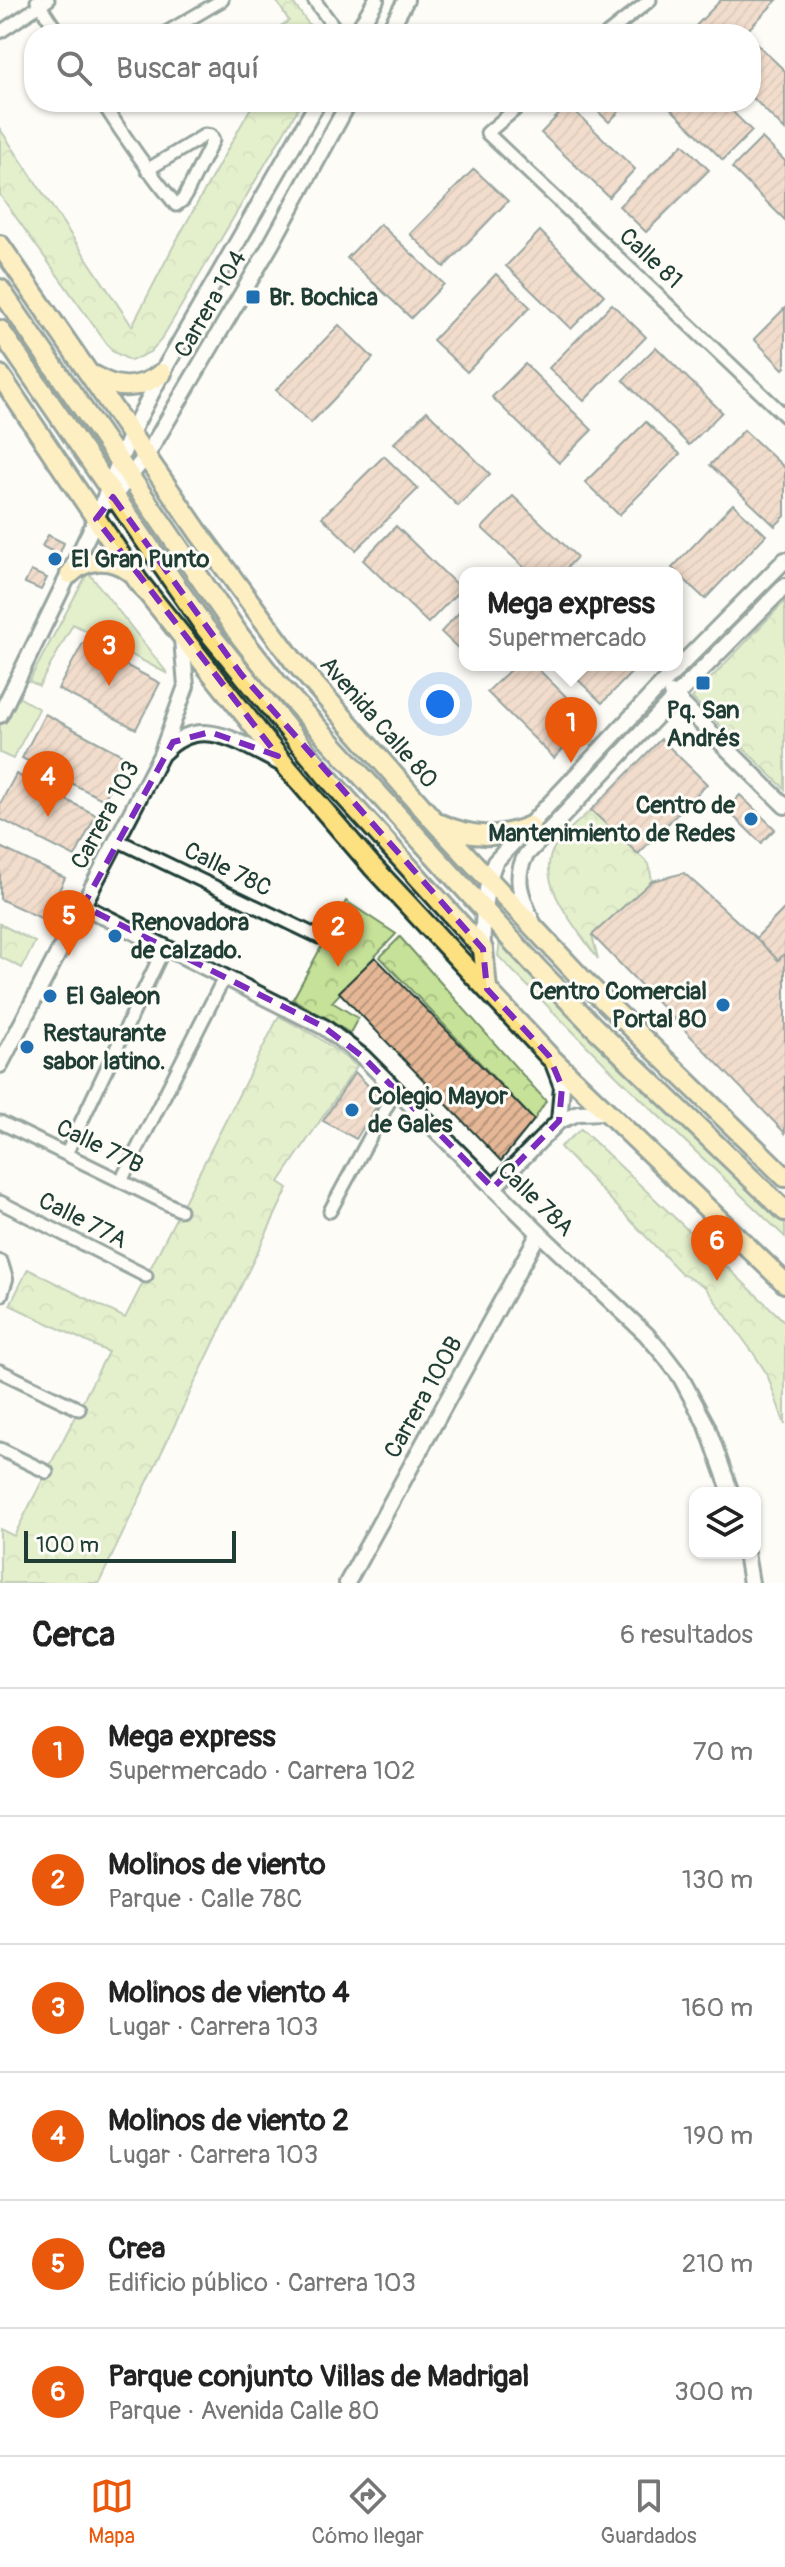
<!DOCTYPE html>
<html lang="es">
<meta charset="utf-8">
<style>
:root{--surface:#fff;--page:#f6f6f6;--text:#222;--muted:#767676;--line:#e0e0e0;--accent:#ea580c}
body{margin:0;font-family:Pangolin,sans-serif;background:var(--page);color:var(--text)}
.controls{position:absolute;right:24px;bottom:24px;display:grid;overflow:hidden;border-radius:16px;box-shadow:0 2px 6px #0004}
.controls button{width:72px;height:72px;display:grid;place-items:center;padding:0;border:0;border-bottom:2px solid var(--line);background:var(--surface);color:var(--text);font:40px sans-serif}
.scale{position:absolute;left:24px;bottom:20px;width:212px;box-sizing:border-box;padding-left:8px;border:4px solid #1f3d34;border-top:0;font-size:22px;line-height:28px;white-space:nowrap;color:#1f3d34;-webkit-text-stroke:6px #fdfcf7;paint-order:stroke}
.you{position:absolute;left:440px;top:704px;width:28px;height:28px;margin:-20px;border:6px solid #fff;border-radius:50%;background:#1a73e8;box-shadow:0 0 0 12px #1a73e833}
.badge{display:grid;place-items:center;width:52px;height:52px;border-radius:50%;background:var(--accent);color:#fff;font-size:26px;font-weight:700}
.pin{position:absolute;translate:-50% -66px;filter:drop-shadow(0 2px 4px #0008)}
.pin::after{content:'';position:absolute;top:42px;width:28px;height:24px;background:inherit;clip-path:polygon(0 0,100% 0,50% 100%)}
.popup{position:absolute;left:459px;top:567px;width:224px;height:104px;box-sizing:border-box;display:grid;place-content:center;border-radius:16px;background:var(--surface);filter:drop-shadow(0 2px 6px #0005);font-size:26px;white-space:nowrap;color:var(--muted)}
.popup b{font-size:30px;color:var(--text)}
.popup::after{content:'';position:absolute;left:50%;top:100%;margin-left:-16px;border:16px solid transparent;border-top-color:var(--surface)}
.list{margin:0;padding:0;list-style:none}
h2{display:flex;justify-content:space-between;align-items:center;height:104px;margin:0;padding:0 32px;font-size:34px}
h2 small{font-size:26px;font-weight:400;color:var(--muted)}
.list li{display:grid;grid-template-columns:52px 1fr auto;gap:24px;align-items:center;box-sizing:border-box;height:128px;padding:0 32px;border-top:2px solid var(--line)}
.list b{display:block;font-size:30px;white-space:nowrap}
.list p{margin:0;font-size:26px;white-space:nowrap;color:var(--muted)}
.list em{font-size:26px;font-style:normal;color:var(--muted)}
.icon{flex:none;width:44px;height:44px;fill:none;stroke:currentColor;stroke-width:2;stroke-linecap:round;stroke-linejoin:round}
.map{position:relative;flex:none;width:785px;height:1583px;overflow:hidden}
.search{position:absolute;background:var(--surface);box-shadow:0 2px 6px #0004;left:24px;right:24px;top:24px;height:88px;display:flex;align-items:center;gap:20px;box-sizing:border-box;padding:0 28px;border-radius:32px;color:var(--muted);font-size:30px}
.sheet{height:872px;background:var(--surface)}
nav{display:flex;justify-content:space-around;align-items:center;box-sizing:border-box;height:112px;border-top:2px solid var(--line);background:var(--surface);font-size:22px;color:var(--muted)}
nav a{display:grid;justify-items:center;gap:4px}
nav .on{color:var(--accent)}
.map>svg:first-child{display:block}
</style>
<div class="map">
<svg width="785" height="1583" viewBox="0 0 785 1583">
<defs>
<pattern id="forest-crowns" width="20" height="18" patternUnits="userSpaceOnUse" patternTransform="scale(2)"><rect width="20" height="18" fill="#c6e198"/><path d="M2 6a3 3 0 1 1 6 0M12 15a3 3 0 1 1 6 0" fill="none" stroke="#aac284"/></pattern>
<pattern id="building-hatch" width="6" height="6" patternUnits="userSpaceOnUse" patternTransform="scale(2)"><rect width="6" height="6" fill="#e5b796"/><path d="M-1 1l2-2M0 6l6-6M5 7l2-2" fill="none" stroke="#b9967b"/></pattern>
</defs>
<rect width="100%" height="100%" fill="#fdfcf7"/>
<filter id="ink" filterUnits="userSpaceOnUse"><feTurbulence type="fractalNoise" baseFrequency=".0125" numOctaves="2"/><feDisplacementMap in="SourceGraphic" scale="16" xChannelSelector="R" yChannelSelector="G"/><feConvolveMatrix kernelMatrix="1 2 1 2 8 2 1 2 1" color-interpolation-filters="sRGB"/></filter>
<g filter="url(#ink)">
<g fill="#c6e198" stroke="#728f66" stroke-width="2">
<path d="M88,572L168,674L73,624L39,686L29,681Z"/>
<path d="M15,695L39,709L13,759L0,753V724Z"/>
<path d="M500,941L619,1063L785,1223V1237L615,1074L498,956Z"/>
</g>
<g fill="url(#forest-crowns)" stroke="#728f66" stroke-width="2">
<path d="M276,0H291L316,34H267L289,21Z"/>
<path d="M254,102H302L161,340L150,352L131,361L112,351L0,195V129L132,326L174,245Z"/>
<path d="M785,601V789L692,698Z"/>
<path d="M591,810L649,864L652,881L592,935L598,959C580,932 537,886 552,852C559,836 578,822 591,810Z"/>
<path d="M346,901L396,934L332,1002L358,1018L350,1033L293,999Z"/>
<path d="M0,924L35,942L22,968L0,957Z"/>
<path d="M400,937L546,1101L534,1120L380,957Z"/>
<path d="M279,1016L316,1036L357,1066L279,1182L288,1188L99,1583H0V1529L14,1536L108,1352L10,1305L28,1269L125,1318Z"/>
<path d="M581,1129L785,1322V1425L767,1374L754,1354L705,1287L682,1274L560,1147Z"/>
</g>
<g fill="url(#building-hatch)" stroke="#1f3d34" stroke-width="2">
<path d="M721,0H777L744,34H688Z"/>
<path d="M757,44L785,71V130L751,96V50Z"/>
<path d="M588,102H628L609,122Z"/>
<path d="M664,102H723L752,131L723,160Z"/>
<path d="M568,105L635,169L609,197L541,133Z"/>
<path d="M762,138L785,161V220L732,168Z"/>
<path d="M683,144L709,170L646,232L619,206Z"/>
<path d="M474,169L508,201L444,267L410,234Z"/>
<path d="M380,224L444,284L411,318L347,258Z"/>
<path d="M540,231L604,295L571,329L506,266Z"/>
<path d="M496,274L530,307L467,372L433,340Z"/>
<path d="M612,304L646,337L584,401L549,368Z"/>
<path d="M785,308V367L783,369L754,339Z"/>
<path d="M339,325L373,358L311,423L276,390Z"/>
<path d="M656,347L722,412L689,445L623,380Z"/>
<path d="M525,364L592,430L559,463L492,397Z"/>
<path d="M427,411L490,474L458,506L394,443Z"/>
<path d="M646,422L680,454L619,515L585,482Z"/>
<path d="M744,430L785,468V516L775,526L710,465Z"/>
<path d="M384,456L418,489L356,550L322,517Z"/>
<path d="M513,496L577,557L562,573H530L482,528Z"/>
<path d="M733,504L766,535L705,599L672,568Z"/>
<path d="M396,526L461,589L428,623L363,560Z"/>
<path d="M48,535L64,543L59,555L42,546Z"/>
<path d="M31,571L47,578L41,590L25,583Z"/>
<path d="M465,606V655L441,632Z"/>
<path d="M83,643L160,683L136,729L58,689Z"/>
<path d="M515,665H534L591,721L554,758L487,692Z"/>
<path d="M577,665H639L602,703L570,672Z"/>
<path d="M45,714L126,757L104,800L22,758Z"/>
<path d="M661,739L707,784L638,854L591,810Z"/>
<path d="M16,774L96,815L75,857L0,819V804Z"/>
<path d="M740,795L775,829L761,843L726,809Z"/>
<path d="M0,847L65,878L45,920L0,899Z"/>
<path d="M684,873L756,938L785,908V1133L592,935L652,881Z"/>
<path d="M785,908V953L778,960L756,938Z"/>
<path d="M375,957L534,1120L501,1161L339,992Z"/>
<path d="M355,1072L381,1099L356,1139L323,1121Z"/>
</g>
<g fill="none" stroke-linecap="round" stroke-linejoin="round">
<g stroke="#1f3d34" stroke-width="17">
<g id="minor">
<path d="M314,0L339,34"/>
<path d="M37,1L59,34"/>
<path d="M0,32L48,0"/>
<path d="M164,34L222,0"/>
<path d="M607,34L650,0"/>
<path d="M102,102C125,138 149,172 176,205L183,200L213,140L211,136L205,135L147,170"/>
<path d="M524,102L487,133L785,416"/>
<path d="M117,840L319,937"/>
<path d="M0,1122L180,1210"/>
<path d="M66,1154L165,946"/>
<path d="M121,1181L225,976"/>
<path d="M0,1202L146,1276"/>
<path d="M330,1211L396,1089"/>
<path d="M0,1371L79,1409"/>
<path d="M0,1449L47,1472"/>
</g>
</g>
<g stroke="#1f3d34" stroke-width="20">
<g id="tertiary">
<path d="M356,34L376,0"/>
<path d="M387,34L406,0"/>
<path d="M109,502L147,455L272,243L349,102"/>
<path d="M671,693L785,806"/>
<path d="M0,715L96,519L131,433L162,373L318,102"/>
<path d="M164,752C201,712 242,745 282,764"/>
<path d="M83,906L324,1027L363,1057L539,1233L646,1334L664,1355L680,1376L707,1426L731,1493"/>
<path d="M533,923C523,900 512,879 526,855L675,697L785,586"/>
<path d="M483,949C482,920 484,889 495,862L662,684L785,560"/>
<path d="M553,1063L562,1087L559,1121"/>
<path d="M0,1065L161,755L186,686L182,639"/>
<path d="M493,1188L559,1121L578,1113L606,1112"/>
<path d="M0,1263L5,1279L0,1294"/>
<path d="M746,1553L751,1583"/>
<path d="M347,1583L539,1233"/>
</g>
</g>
<g stroke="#1f3d34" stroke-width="24">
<g id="trunk">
<path d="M0,245L199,533L293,660L435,822L581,978L785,1177"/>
<path d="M0,289L240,636L277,683L539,970L594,1027L785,1211"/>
<path d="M0,330L206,629L328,778L483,949L487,989"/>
<path d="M0,375L138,581L285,765L372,866L549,1056L785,1283"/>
<path d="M95,376C117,391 141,389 162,373"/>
<path d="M70,574C87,558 110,556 129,571"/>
<path d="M440,824C471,838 499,839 530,826"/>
</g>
</g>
<use href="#minor" stroke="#fdfcf7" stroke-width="11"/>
<use href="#tertiary" stroke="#fdfcf7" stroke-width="14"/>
<use href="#trunk" stroke="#fde080" stroke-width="18"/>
</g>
</g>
<path d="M0 0H785V1583H0ZM113,497L241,674L483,949L487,989L549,1056L562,1087L559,1121L493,1188L363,1057L324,1027L83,906L173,742L210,732L278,756L96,519Z" fill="#fdfcf7" fill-opacity=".55" fill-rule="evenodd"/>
<path fill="none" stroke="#7b2cbf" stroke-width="6" stroke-dasharray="16 10" stroke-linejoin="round" d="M113,497L241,674L483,949L487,989L549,1056L562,1087L559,1121L493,1188L363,1057L324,1027L83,906L173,742L210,732L278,756L96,519Z"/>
<g fill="#1f6fb2" stroke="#fdfcf7" stroke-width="3">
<rect x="245" y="289" width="16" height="16" rx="4"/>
<circle cx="55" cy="559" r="8"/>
<rect x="695" y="675" width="16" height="16" rx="4"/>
<circle cx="751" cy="819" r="8"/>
<circle cx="115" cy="936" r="8"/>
<circle cx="50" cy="996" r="8"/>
<circle cx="723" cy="1005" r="8"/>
<circle cx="27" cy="1047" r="8"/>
<circle cx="352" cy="1110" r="8"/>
</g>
<g text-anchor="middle" stroke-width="6" stroke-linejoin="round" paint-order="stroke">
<g font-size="24" fill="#1f3d34" stroke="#fdfcf7">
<text transform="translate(651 258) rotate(43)" y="8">Calle 81</text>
<text transform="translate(210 304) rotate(-60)" y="8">Carrera 104</text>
<text transform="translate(379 722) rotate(49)" y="8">Avenida Calle 80</text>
<text transform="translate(105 815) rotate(-62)" y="8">Carrera 103</text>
<text transform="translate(228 869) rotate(26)" y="8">Calle 78C</text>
<text transform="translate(100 1146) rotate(26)" y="8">Calle 77B</text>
<text transform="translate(536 1199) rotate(44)" y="8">Calle 78A</text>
<text transform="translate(83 1220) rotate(27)" y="8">Calle 77A</text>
<text transform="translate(423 1397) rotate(-61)" y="8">Carrera 100B</text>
</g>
<g font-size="24" font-weight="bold" fill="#1f3d34" stroke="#fdfcf7" text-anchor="start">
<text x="269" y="305">Br. Bochica</text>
<text x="71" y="567">El Gran Punto</text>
<text x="703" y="718" text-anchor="middle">Pq. San<tspan x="703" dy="28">Andrés</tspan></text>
<text x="735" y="813" text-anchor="end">Centro de<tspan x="735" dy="28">Mantenimiento de Redes</tspan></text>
<text x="131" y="930">Renovadora<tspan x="131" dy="28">de calzado.</tspan></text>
<text x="707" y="999" text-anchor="end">Centro Comercial<tspan x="707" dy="28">Portal 80</tspan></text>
<text x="66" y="1004">El Galeon</text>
<text x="43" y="1041">Restaurante<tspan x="43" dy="28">sabor latino.</tspan></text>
<text x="368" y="1104">Colegio Mayor<tspan x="368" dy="28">de Gales</tspan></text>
</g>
</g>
</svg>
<div class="controls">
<button><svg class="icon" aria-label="layers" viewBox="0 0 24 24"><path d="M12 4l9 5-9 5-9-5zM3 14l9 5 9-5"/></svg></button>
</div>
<div class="scale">100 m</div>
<div class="you"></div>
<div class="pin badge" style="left:571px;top:763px">1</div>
<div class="popup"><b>Mega express</b>Supermercado</div>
<div class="pin badge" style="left:338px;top:967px">2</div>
<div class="pin badge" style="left:109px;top:686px">3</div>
<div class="pin badge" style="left:48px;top:817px">4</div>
<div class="pin badge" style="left:69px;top:956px">5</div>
<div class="pin badge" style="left:717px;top:1281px">6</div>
<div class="search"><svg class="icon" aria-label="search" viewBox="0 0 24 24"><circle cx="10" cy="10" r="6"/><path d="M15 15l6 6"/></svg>Buscar aquí</div>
</div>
<section class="sheet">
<h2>Cerca<small>6 resultados</small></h2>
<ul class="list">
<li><span class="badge">1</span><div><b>Mega express</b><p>Supermercado · Carrera 102</p></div><em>70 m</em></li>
<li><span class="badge">2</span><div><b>Molinos de viento</b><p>Parque · Calle 78C</p></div><em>130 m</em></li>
<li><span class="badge">3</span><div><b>Molinos de viento 4</b><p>Lugar · Carrera 103</p></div><em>160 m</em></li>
<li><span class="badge">4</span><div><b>Molinos de viento 2</b><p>Lugar · Carrera 103</p></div><em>190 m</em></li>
<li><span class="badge">5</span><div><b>Crea</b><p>Edificio público · Carrera 103</p></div><em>210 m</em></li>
<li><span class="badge">6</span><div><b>Parque conjunto Villas de Madrigal</b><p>Parque · Avenida Calle 80</p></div><em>300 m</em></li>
</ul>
</section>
<nav>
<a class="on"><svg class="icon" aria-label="map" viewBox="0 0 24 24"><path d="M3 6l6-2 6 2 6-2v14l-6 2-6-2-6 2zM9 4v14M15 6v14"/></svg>Mapa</a>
<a><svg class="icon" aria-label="directions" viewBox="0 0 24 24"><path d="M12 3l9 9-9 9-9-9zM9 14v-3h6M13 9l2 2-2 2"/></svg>Cómo llegar</a>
<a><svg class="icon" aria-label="saved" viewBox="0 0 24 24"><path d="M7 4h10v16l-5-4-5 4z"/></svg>Guardados</a>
</nav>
